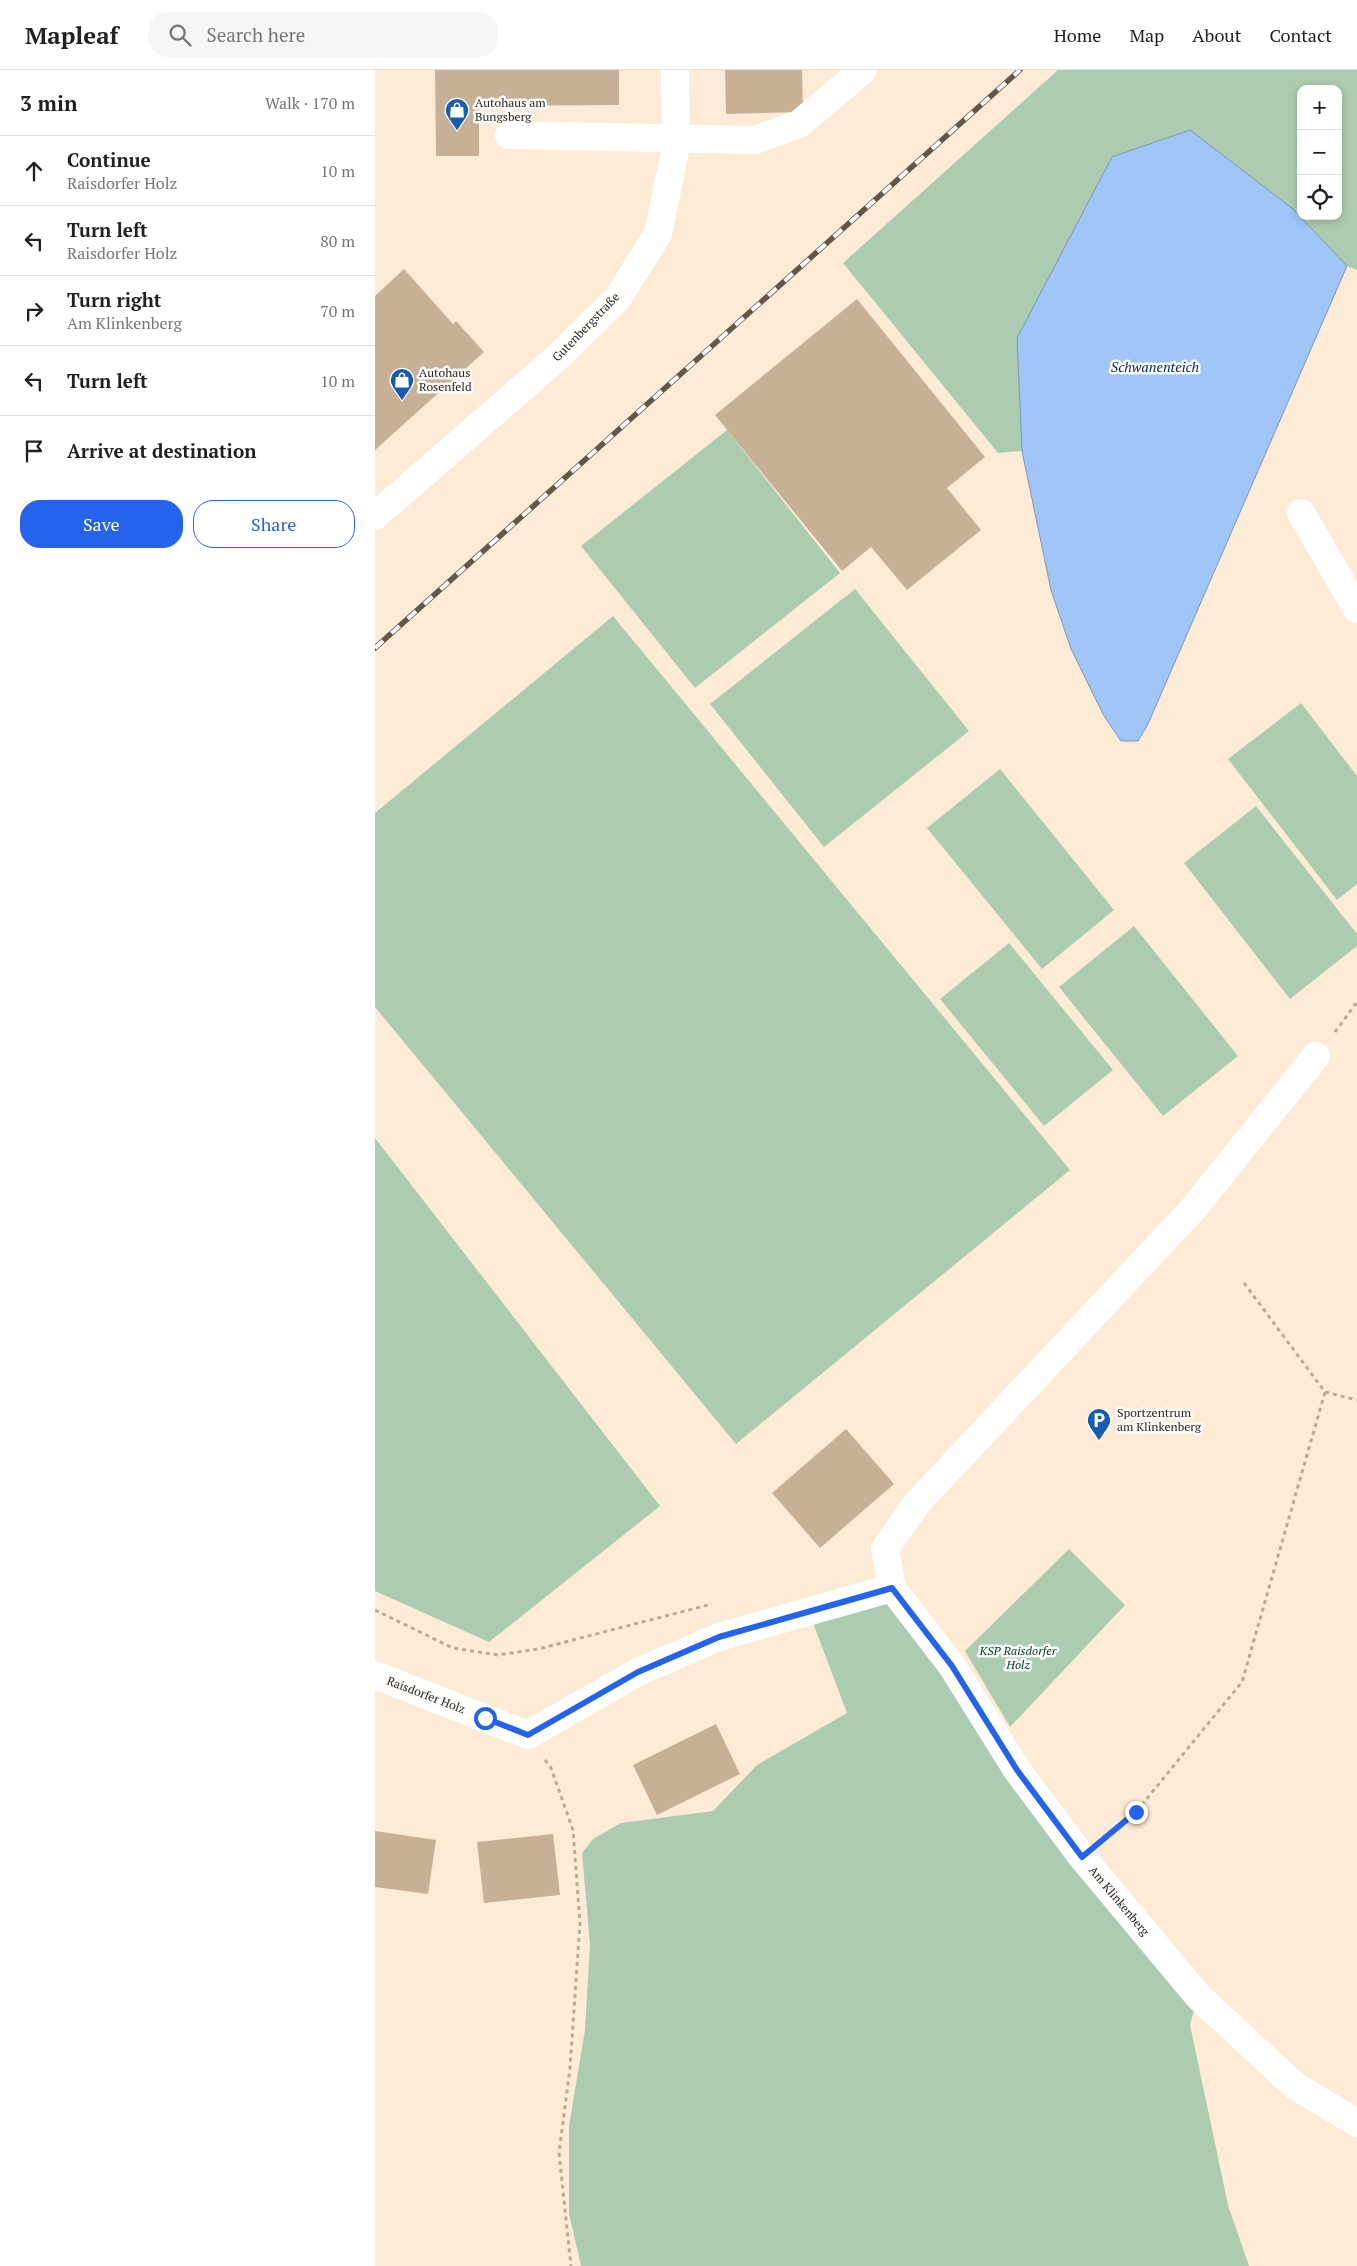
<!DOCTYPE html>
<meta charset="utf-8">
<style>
:root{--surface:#fff;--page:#f6f6f6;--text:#202124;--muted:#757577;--line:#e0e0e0;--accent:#2563eb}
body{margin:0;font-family:"PT Serif",serif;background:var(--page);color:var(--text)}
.controls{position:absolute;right:15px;top:15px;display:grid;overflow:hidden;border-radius:10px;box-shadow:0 2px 8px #0003}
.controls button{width:45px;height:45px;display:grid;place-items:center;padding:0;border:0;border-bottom:1px solid var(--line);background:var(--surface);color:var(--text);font:25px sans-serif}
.stop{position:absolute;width:15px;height:15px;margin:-11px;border:4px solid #2563eb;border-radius:50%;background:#fff}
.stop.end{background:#2563eb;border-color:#fff;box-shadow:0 1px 5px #0008}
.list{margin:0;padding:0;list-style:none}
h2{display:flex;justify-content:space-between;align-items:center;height:65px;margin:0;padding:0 20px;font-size:21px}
h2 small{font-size:16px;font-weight:400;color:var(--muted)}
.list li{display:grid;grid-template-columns:32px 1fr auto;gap:15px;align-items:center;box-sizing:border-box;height:70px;padding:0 20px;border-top:1px solid var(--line)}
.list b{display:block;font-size:19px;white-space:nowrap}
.list p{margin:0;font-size:16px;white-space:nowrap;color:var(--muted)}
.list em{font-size:16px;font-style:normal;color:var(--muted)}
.actions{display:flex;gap:10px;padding:15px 20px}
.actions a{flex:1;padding:11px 0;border:1px solid var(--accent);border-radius:20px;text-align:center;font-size:18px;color:var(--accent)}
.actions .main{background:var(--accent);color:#fff}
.icon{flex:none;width:28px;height:28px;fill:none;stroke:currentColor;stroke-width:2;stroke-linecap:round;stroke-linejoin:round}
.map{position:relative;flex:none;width:982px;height:2196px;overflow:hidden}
header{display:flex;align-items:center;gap:30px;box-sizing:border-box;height:70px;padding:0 25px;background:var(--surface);border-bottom:1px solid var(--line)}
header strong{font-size:24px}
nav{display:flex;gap:28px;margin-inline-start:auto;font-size:18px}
.search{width:350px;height:45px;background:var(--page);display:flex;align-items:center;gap:12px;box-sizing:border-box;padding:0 18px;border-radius:20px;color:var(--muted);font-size:19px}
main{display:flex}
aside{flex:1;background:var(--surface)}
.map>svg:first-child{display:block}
</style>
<header>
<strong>Mapleaf</strong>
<div class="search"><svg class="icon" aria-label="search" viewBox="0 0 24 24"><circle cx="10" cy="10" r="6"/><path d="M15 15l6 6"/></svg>Search here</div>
<nav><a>Home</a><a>Map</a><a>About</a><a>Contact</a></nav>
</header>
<main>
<aside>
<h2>3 min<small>Walk · 170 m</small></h2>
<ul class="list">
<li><svg class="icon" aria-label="ahead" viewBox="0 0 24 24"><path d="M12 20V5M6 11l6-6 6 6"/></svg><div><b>Continue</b><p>Raisdorfer Holz</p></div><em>10 m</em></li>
<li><svg class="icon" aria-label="left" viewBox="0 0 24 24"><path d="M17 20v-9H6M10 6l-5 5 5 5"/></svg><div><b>Turn left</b><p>Raisdorfer Holz</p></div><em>80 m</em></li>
<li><svg class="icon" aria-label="right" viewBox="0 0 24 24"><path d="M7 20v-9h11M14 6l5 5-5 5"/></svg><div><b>Turn right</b><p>Am Klinkenberg</p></div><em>70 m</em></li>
<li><svg class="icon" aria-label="left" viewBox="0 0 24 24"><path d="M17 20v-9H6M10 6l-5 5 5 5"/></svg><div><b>Turn left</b></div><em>10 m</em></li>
<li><svg class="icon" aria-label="arrive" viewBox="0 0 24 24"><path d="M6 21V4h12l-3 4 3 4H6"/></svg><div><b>Arrive at destination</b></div></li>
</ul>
<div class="actions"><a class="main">Save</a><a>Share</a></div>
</aside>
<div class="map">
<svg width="982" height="2196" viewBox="0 0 982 2196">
<rect width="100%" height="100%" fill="#feebd5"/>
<g fill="#abccb0" fill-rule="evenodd">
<path d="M683,0H982V200L972,196L918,139L642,268L647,381L623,383L468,193ZM926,19H963V146H926Z"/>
<path d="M352,360L465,503L320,618L206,476Z"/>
<path d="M480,519L594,661L449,777L335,634Z"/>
<path d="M238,546L695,1100L361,1374L0,937V743Z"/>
<path d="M926,633L982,706V814L962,830L853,689Z"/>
<path d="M625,699L739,840L667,899L552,758Z"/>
<path d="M881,736L982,864V876L915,929L809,793Z"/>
<path d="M759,856L863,986L788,1046L684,917Z"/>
<path d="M634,873L738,1000L669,1056L565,929Z"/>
<path d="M0,1068L285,1436L114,1572L0,1521Z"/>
<path d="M694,1479L750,1535L635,1657L590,1581Z"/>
<path d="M517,1518L823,1926L815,1955L853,2135L874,2196H206L194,2144V2056L210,1960L215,1874L207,1783L218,1769L246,1753L338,1741L382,1695L472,1643L438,1553Z"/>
</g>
<path fill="#a0c5f7" stroke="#7e95b5" d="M815,60L918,139L972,196L773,654L763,671H746L729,646L696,579L676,520L647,381L642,268L737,87Z"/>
<g fill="#c7b096">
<path d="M60,0H244V35L104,36V86H61Z"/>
<path d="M350,0H427L428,42L351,44Z"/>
<path d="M29,199L78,254L81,251L109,282L0,380V226Z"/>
<path d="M482,229L610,387L572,418L606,460L532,520L496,477L467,501L340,345Z"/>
<path d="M471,1359L519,1414L445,1478L397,1423Z"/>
<path d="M341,1654L365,1704L282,1745L258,1695Z"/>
<path d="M0,1761L61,1770L53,1824L0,1817Z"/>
<path d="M178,1764L185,1825L109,1833L102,1772Z"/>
</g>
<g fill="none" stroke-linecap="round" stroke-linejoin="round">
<g stroke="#b8a996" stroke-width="3" stroke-dasharray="4 4" stroke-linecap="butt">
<path d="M960,962L982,932"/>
<path d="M869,1213L950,1322L982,1330"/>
<path d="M0,1540L78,1578L123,1585L163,1579L337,1534"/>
<path d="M170,1690L176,1698L198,1760L205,1853L195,1998L184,2083L196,2196"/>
<path d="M731,1767L761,1742L867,1612L950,1322"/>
</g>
<g stroke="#fff" stroke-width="28">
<path d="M134,65L380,70L424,54L488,0"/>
<path d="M926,443L982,539"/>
<path d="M0,446L184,286L242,229L283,164L301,76L300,0"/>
<path d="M941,986L818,1139L543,1432L510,1479L517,1518L577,1596L642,1700L707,1787L823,1926L920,2016L982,2053"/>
<path d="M0,1605L153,1665L263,1602L344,1567L517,1518"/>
</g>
<g stroke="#625749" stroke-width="5.5">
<path id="rail" d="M0,578L645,0"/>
</g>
<use href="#rail" stroke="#fcfcfc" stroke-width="4" stroke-dasharray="11" stroke-linecap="butt"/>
</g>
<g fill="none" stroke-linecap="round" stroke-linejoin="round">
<path stroke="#2563eb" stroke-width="6" d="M110,1648L153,1665L263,1602L344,1567L517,1518L577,1596L642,1700L707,1787L761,1742"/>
</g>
<defs>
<g id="shop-pin" transform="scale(1.25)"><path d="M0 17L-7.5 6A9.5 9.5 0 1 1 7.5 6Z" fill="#175dad" stroke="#fcfcfc"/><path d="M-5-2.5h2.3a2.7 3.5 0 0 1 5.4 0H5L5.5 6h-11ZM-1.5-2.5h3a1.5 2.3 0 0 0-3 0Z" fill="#fff"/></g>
<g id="parking-pin" transform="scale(1.25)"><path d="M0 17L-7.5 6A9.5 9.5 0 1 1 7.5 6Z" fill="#175dad" stroke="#fcfcfc"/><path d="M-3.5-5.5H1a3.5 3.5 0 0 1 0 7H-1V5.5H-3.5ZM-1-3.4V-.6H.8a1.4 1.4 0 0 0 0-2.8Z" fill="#fff"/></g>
</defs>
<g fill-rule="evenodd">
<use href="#shop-pin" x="82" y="40"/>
<use href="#shop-pin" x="27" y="310"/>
<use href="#parking-pin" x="724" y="1350"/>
</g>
<g text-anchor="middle" stroke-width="5" stroke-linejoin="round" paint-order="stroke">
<g font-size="12" fill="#2d251a" stroke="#fcfcfc" text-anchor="start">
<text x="100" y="37">Autohaus am<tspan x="100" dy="14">Bungsberg</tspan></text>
<text x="44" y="307">Autohaus<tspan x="44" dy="14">Rosenfeld</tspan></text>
<text x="742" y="1347">Sportzentrum<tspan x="742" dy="14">am Klinkenberg</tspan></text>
</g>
<g font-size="12" fill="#2d251a" stroke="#fcfcfc">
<text transform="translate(211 257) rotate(-46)" y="4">Gutenbergstraße</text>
<text transform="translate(51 1625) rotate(21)" y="4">Raisdorfer Holz</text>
<text transform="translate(744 1831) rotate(50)" y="4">Am Klinkenberg</text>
</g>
<g font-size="12" font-style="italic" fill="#003f18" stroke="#fcfcfc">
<text x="643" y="1585">KSP Raisdorfer<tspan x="643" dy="14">Holz</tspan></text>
</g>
<g font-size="14" font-style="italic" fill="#042853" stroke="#fcfcfc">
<text x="780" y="302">Schwanenteich</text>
</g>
</g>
</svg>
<div class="controls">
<button>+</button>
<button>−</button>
<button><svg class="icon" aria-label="locate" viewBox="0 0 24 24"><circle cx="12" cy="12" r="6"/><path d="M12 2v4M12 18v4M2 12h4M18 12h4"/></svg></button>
</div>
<div class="stop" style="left:110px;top:1648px"></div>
<div class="stop end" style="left:761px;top:1742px"></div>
</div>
</main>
